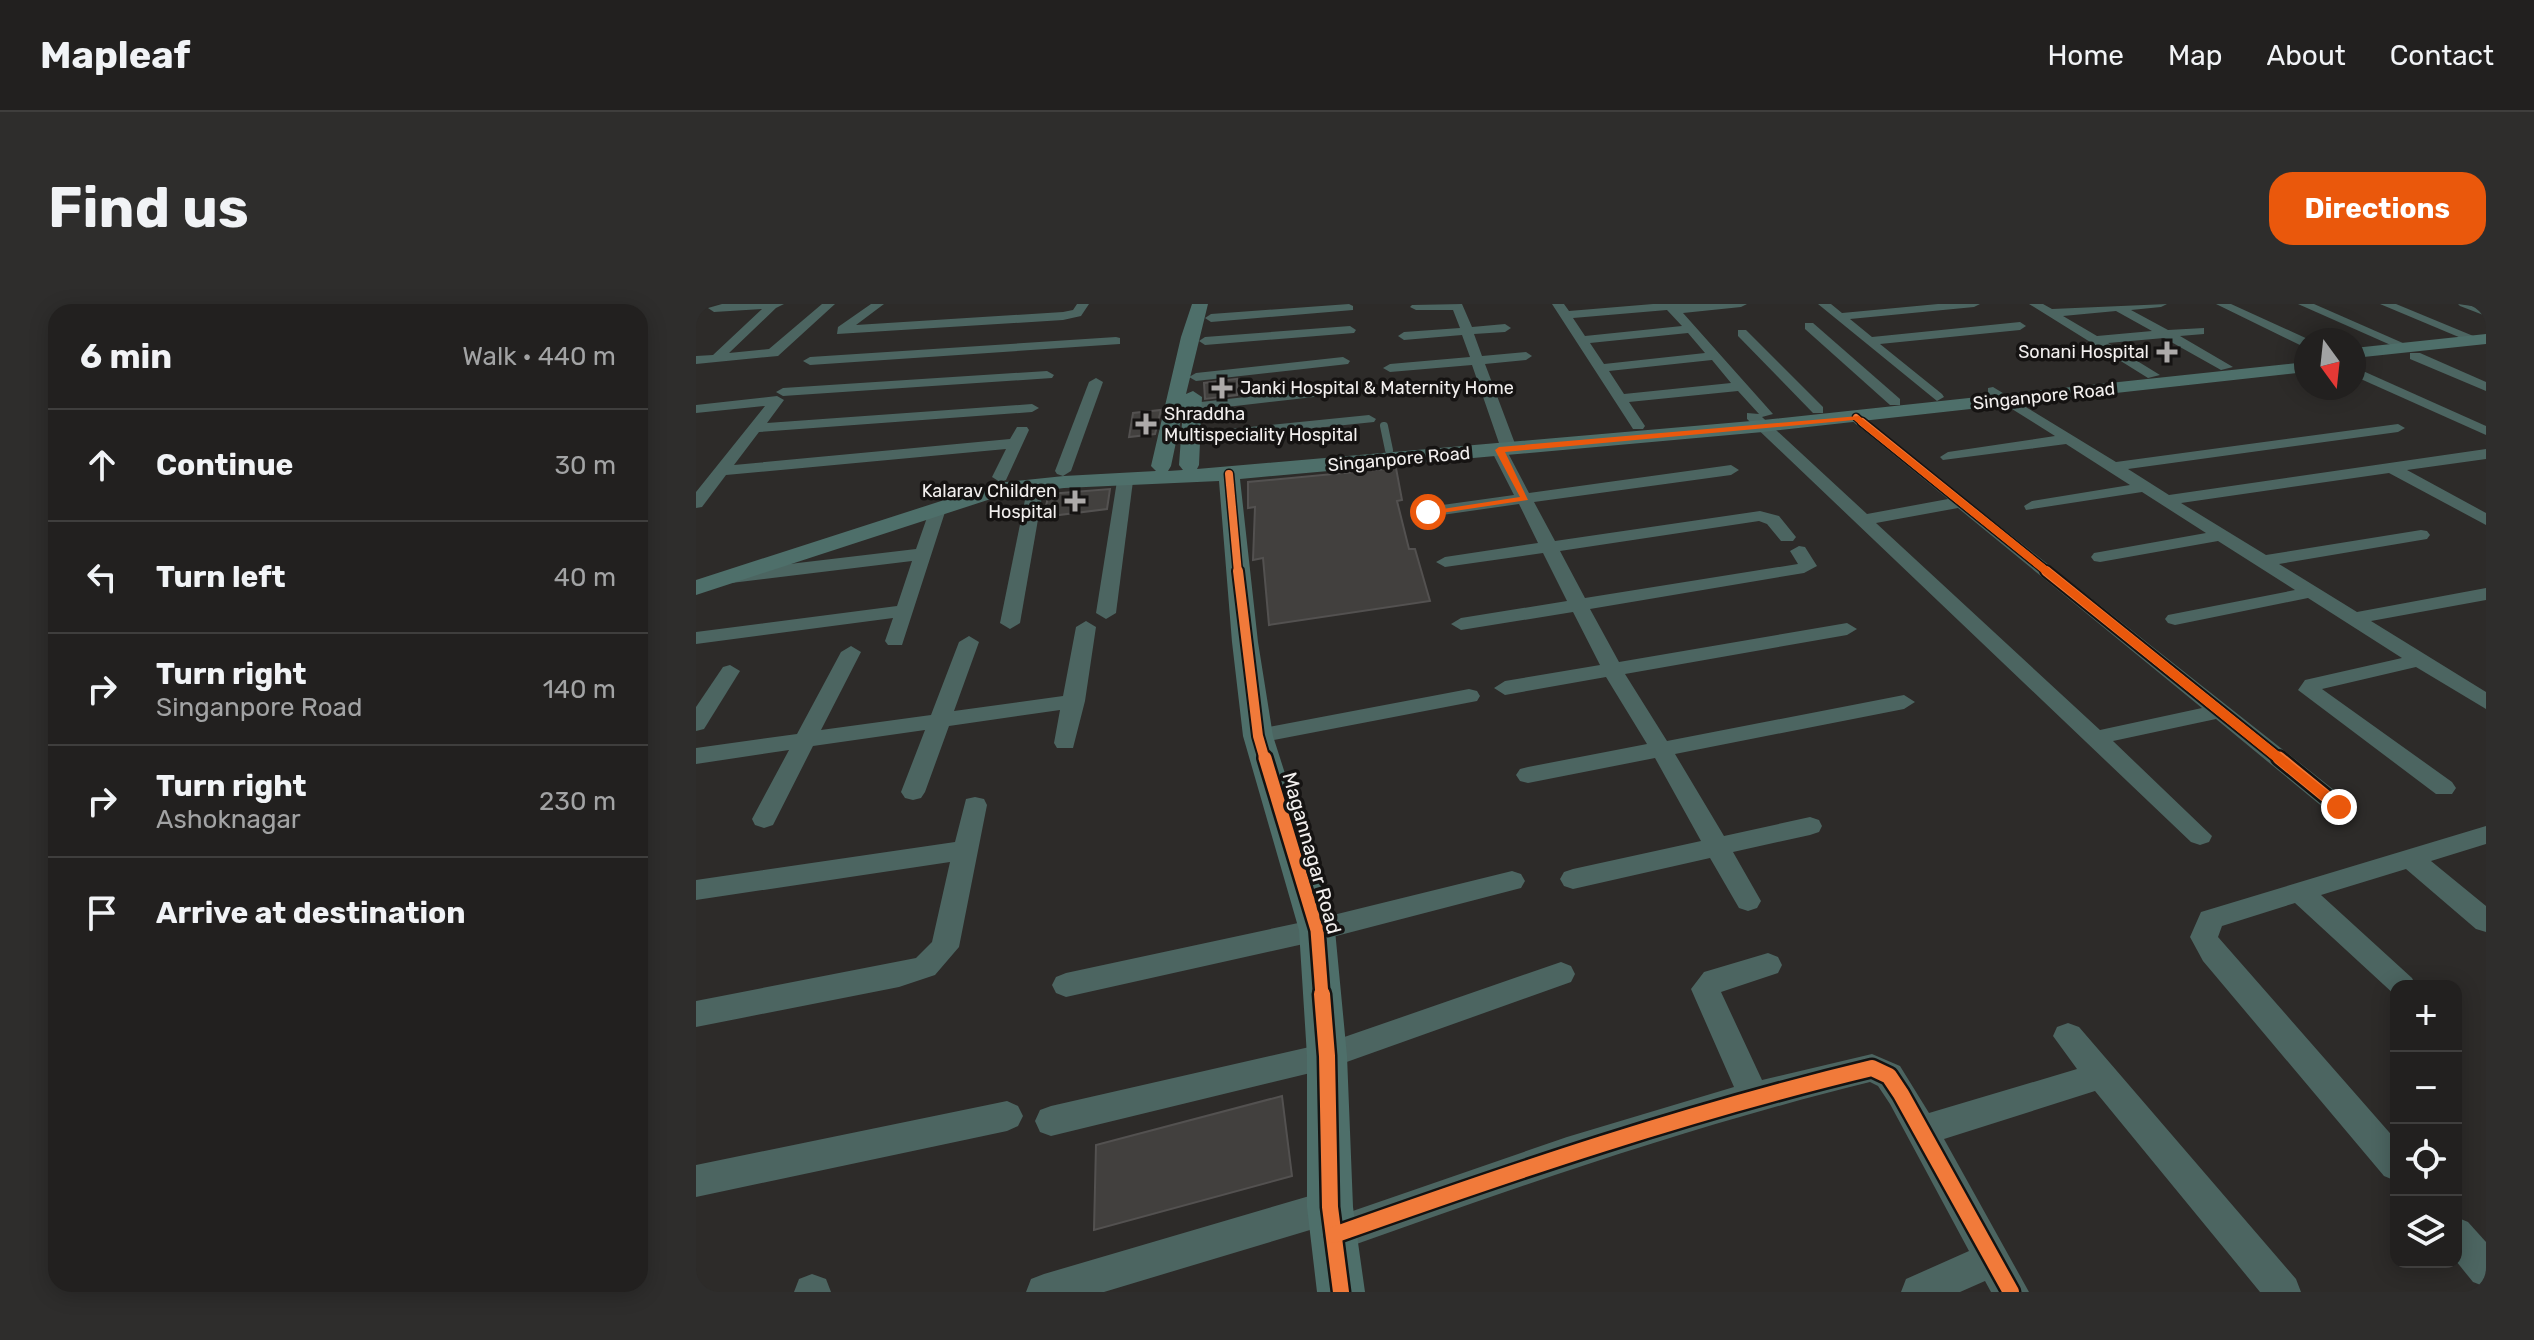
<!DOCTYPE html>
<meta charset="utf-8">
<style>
:root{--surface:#22201f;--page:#2e2d2c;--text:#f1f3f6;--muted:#a2a3a4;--line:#3f3e3d;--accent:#ea580c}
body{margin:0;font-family:Rubik,sans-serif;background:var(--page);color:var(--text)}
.controls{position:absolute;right:24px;bottom:24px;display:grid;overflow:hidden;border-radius:16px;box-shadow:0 4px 20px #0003}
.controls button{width:72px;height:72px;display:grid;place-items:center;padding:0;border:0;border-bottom:2px solid var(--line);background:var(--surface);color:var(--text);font:40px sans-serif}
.compass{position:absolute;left:1598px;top:24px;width:72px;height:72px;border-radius:50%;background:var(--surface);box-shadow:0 4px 20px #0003;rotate:165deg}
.stop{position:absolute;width:24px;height:24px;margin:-18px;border:6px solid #ea580c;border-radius:50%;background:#fff}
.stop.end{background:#ea580c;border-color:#fff;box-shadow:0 2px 8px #0008}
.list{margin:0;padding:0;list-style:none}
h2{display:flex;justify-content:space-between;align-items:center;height:104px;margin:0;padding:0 32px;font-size:34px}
h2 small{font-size:26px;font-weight:400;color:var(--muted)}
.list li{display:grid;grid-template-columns:52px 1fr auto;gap:24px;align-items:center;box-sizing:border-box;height:112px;padding:0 32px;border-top:2px solid var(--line)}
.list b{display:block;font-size:30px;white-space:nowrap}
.list p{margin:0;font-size:26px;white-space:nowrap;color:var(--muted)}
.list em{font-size:26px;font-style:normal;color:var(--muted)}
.icon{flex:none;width:44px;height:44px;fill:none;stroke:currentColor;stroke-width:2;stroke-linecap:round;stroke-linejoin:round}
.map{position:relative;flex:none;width:1790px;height:988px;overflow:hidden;border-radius:24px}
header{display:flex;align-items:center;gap:48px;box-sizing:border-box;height:112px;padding:0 40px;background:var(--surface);border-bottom:2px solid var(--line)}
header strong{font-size:38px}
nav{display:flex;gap:44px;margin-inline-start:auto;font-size:28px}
.intro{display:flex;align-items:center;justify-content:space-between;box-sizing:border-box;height:192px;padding:0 48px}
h1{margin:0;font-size:56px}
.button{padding:20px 36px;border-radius:24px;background:var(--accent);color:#fff;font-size:28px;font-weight:700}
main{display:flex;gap:48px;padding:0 48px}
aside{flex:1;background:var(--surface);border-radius:24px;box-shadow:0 4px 20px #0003}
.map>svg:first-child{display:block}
</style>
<header>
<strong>Mapleaf</strong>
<nav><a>Home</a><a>Map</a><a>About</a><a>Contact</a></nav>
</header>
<div class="intro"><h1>Find us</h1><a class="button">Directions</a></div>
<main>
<aside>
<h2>6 min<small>Walk · 440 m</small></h2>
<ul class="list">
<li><svg class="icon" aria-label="ahead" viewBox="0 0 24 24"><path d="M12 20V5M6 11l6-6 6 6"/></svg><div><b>Continue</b></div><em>30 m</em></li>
<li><svg class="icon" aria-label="left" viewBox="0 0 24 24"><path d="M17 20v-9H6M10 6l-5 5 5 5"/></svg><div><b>Turn left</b></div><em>40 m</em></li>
<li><svg class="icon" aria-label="right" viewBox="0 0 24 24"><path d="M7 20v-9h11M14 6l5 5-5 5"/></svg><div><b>Turn right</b><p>Singanpore Road</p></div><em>140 m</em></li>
<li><svg class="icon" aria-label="right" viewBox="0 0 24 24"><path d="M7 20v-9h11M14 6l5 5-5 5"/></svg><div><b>Turn right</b><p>Ashoknagar</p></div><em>230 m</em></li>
<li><svg class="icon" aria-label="arrive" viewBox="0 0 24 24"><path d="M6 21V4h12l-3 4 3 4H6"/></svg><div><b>Arrive at destination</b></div></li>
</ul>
</aside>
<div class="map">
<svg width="1790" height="988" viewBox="0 0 1790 988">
<rect width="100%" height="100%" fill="#2d2b29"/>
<g fill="#42403e" stroke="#535150" stroke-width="2">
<path d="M541,75V91L509,95L508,79Z"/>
<path d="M465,106L459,130L433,133L437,109Z"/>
<path d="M700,164L706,196L701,197L713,245H719L734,297L573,321L567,254L557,256L559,203L552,204V178Z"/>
<path d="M414,185L411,205L347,213L353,190Z"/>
<path d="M586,792L596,872L398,926L400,841Z"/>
</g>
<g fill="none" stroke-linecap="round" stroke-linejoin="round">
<path stroke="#4c6561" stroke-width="8" d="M688,122L693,146"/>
<g fill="#4c6561" fill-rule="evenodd">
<path d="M26,0H88L80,4L33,49L73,45L126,0H139L82,52L0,60V52L17,51L66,5L18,8L12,4Z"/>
<path d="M175,0H188L160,21L367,8L377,6L381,0H393L385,12L367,16L141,30L142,23Z"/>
<path d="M653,0L657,2V6L515,18L509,14L515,10Z"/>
<path d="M766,0L776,23L809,20L815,24L809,28L778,30L786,52L830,48L836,52L830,56L789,60L821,145L812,149L833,189L1035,161L1043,166L1035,171L838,198L859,237L1064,207L1083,212L1100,233L1097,237H1085L1071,220L1063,217L864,247L889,294L1102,260L1094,247L1103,242L1109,243L1121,262L1108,269L894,305L923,358L1151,319L1161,325L1151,331L929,370L971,437L1208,391L1219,398L1208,405L979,450L1028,532L1114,513L1123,516L1126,522L1123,528L1114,531L1037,548L1065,597L1061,604L1052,607L1043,604L1014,554L877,585L868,582L864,575L868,568L877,565L1005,537L959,454L832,479L824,477L820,471L824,465L832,463L951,440L910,373L809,391L798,384L809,377L904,361L877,308L765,326L755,320L765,314L871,297L847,249L749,263L740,258L749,253L842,239L823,200L732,213L724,208L732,203L818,191L795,146L804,142L776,61L694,68L687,64L694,60L774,53L766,31L708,36L702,32L708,28L764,24L757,6H720L714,3L716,1Z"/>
<path d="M856,0H868L873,7L957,0H1051L1045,3L987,9L1077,110L1066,113L1171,210L1252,195L1155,116V110L1160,109L1652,497L1655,503L1652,509L1643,511L1634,509L1520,415L1417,437L1516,532L1513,538L1504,541L1495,538L1051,115V109L1063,110L1042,87L933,98L949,122L947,125H937ZM971,6L986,22L889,32L877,14ZM992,29L1009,49L908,60L894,39ZM1016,56L1035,79L928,90L913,67ZM1262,204L1506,404L1404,426L1180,219Z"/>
<path d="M1122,0H1135L1146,9L1242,0H1284L1278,3L1154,15L1176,33L1324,18L1330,22L1324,26L1184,40L1246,90L1248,93L1241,97Z"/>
<path d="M1333,0H1347L1356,5L1471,0L1465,3L1435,6L1472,26L1508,24V30L1484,32L1537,63L1525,66L1468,34L1412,39L1464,71L1452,74ZM1420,7L1456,27L1401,32L1367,12Z"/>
<path d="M1520,0H1535L1614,36H1610V43L1606,42Z"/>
<path d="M1602,0H1618L1716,43L1706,46Z"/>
<path d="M1684,0H1700L1787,36L1777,39Z"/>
<path d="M1762,0L1790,4V12L1764,2Z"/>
<path d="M1109,19H1117L1204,95V101H1194L1109,25Z"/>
<path d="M654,22L660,26L658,29L509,41L503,37L509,33Z"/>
<path d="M1042,26H1050L1127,103V109H1117L1042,32Z"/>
<path d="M420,33L424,34V40L114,61L107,57L114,53Z"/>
<path d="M1714,49H1724L1790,78V87L1714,55Z"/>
<path d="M647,53L654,57L652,60L500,77L493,73L500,69Z"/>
<path d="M1658,63L1790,122V131L1658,72Z"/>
<path d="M351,67L358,71L356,74L87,92L80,88L87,84Z"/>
<path d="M400,74L407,78L375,167L367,172L361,170L359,167L393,78Z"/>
<path d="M657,81L662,82V88L496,107L489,103L496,99Z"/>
<path d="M1297,83L1420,158L1702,120L1709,124L1702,128L1432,165L1473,191L1790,145V155L1711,166L1790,209V221L1693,169L1485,199L1570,251L1725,226L1731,227L1734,231L1731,235L1725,236L1583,260L1661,308L1790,284V296L1675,317L1790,388V405L1720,363L1626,385L1756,478L1760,484L1756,490H1740L1602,386L1609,376L1706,354L1612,294L1479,321L1472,319L1469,315L1472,311L1599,286L1522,237L1404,258L1398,257L1395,253L1398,249L1510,229L1446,188L1330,206L1328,202L1336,197L1434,181L1370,140L1247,156L1244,153L1252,148L1359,132L1292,90V84Z"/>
<path d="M81,92L88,96L71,119L336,100L343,104L336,108L63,128L38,161L314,135L321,123H331L333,126L310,176L304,178L296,173L310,145L30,171L6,203L0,204V188L69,102L0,109V101Z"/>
<path d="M673,111L680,115L678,118L495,137L488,133L495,129Z"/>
<path d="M429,172L437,177L420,309L410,315L400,309L421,177Z"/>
<path d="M340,176L348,181L324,319L314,325L304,319L332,181Z"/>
<path d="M242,200L250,205L206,341H192L189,337L197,314L0,340V328L201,302L216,257L35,279L26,273L35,267L220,245L234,205Z"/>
<path d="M390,317L400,323L389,397L377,444H361L358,439L364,406L253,422L229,488L225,494L217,496L209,494L205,488L229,426L117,442L77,521L68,524L59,521L56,515L93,446L0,460V444L101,430L145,348L155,342L165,348L125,426L235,411L263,338L273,332L283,338L258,407L367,392L380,323Z"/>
<path d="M34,361L44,367L8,425L0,427V403L27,363Z"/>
<path d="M773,385L781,387L784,392L781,397L562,439L554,437L551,432L554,427L562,425Z"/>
<path d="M279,493L288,495L291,501L263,643L239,671L203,683L0,723V697L220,654L236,638L254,558L0,596V576L259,538L270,495Z"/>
<path d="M1790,522V540L1735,557L1790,602V628L1780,625L1710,565L1625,591L1716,674L1720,682H1700V692L1599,599L1526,622L1522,633L1700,836V877L1688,872L1507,657L1494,633L1505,608Z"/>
<path d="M816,567L825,570L829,577L825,584L621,637L370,693L360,689L356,681L360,673L370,669L621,615Z"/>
<path d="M1072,649L1082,653L1086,661L1082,669L1025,688L1066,776L1176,750L1204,762L1233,809L1381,765L1357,732L1361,723L1372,719L1383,723L1600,975L1605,988H1564L1399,787L1248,835L1333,988H1295L1289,977L1264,988H1205L1210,975L1273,947L1194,800L1182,782L1174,778C991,823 815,885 638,948L626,943L621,931L624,923L408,988H330L335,975L348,970L634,886L646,891L651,903L648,910L871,833L1038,783L995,685L1008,668Z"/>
<path d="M865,658L875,662L879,670L875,678L631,765L355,832L344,828L339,817L344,806L355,802L631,739Z"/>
<path d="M311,797L322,802L327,812L322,822L311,827L0,893V861Z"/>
<path d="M1760,913L1772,918L1790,938V983L1777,978L1760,957Z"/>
<path d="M116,970L130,975L135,988H98L103,975Z"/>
</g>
<g fill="#4e6f6a" fill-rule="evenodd">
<path d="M496,0H512L490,90L497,87L506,93L503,161L501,165L1067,116L1610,58V68L1067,128L544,175L562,338L577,432L639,626L651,752L657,903L669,988H621L611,903V752L603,626L547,432L536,338L523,177L368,184L304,192L0,291V276L301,179L368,172L460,167L455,162L485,33ZM487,105L483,161L487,166L472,167L475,162Z"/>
<path d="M1790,30V40L1658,54V44Z"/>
</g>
<g stroke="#151312" stroke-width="9">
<path id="cycleway-far4" d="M1160,113L1168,120"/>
</g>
<g stroke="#151312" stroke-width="11">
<g id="cycleway-far3">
<path d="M1166,118L1353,269"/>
<path d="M533,170L542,269"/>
</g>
</g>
<g stroke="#151312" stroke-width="14">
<g id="cycleway-far2">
<path d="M542,267L562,432L569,456"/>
<path d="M1350,267L1585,456"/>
</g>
</g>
<g stroke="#151312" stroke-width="18">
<g id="cycleway-far1">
<path d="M569,454L621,626L626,692"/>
<path d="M1583,454L1643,503"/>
</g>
</g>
<g stroke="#151312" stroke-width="21">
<g id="cycleway">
<path d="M626,690L631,752L634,903L645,988"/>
<path d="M638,931C816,868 992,808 1176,764L1193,772L1205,790L1315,988"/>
</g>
</g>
<use href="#cycleway-far4" stroke="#f17a3a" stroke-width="6"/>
<use href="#cycleway-far3" stroke="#f17a3a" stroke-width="8"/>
<use href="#cycleway-far2" stroke="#f17a3a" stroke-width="10"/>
<use href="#cycleway-far1" stroke="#f17a3a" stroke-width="13"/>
<use href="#cycleway" stroke="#f17a3a" stroke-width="16"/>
</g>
<path fill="#ea580c" d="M1163,112L1648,500V506H1638L1158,116L809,148L832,196L732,211L727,208L824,193L799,146L803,143Z"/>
<g fill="#adaaa9" stroke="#151312" stroke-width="3">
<path d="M1467 36h8v8h8v8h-8v8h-8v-8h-8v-8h8z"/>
<path d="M522 72h8v8h8v8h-8v8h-8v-8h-8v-8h8z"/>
<path d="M446 108h8v8h8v8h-8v8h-8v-8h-8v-8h8z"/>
<path d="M375 185h8v8h8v8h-8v8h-8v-8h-8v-8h8z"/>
</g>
<g text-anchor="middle" stroke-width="7" stroke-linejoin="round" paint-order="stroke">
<g font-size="18" fill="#f2efee" stroke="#151312" text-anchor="end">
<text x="1453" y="54">Sonani Hospital</text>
<text x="544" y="90" text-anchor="start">Janki Hospital &amp; Maternity Home</text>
<text x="468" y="116" text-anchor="start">Shraddha<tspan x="468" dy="21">Multispeciality Hospital</tspan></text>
<text x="361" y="193">Kalarav Children<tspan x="361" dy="21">Hospital</tspan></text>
</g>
<g font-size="18" fill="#f2efee" stroke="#151312">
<text transform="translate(1348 92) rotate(-6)" y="6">Singanpore Road</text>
<text transform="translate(703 155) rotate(-5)" y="6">Singanpore Road</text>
</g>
<g font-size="20" fill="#f2efee" stroke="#151312">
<text transform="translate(616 549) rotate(74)" y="7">Magannagar Road</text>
</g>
</g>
</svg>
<div class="controls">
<button>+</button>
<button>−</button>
<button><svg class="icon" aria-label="locate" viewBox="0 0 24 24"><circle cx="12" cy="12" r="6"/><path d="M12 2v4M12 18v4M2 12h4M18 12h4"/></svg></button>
<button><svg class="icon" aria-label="layers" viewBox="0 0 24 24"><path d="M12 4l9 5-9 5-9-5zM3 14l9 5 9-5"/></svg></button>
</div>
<svg class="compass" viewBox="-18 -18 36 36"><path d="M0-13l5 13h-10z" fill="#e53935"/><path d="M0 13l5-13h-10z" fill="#a2a3a4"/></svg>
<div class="stop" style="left:732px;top:208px"></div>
<div class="stop end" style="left:1643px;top:503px"></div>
</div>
</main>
